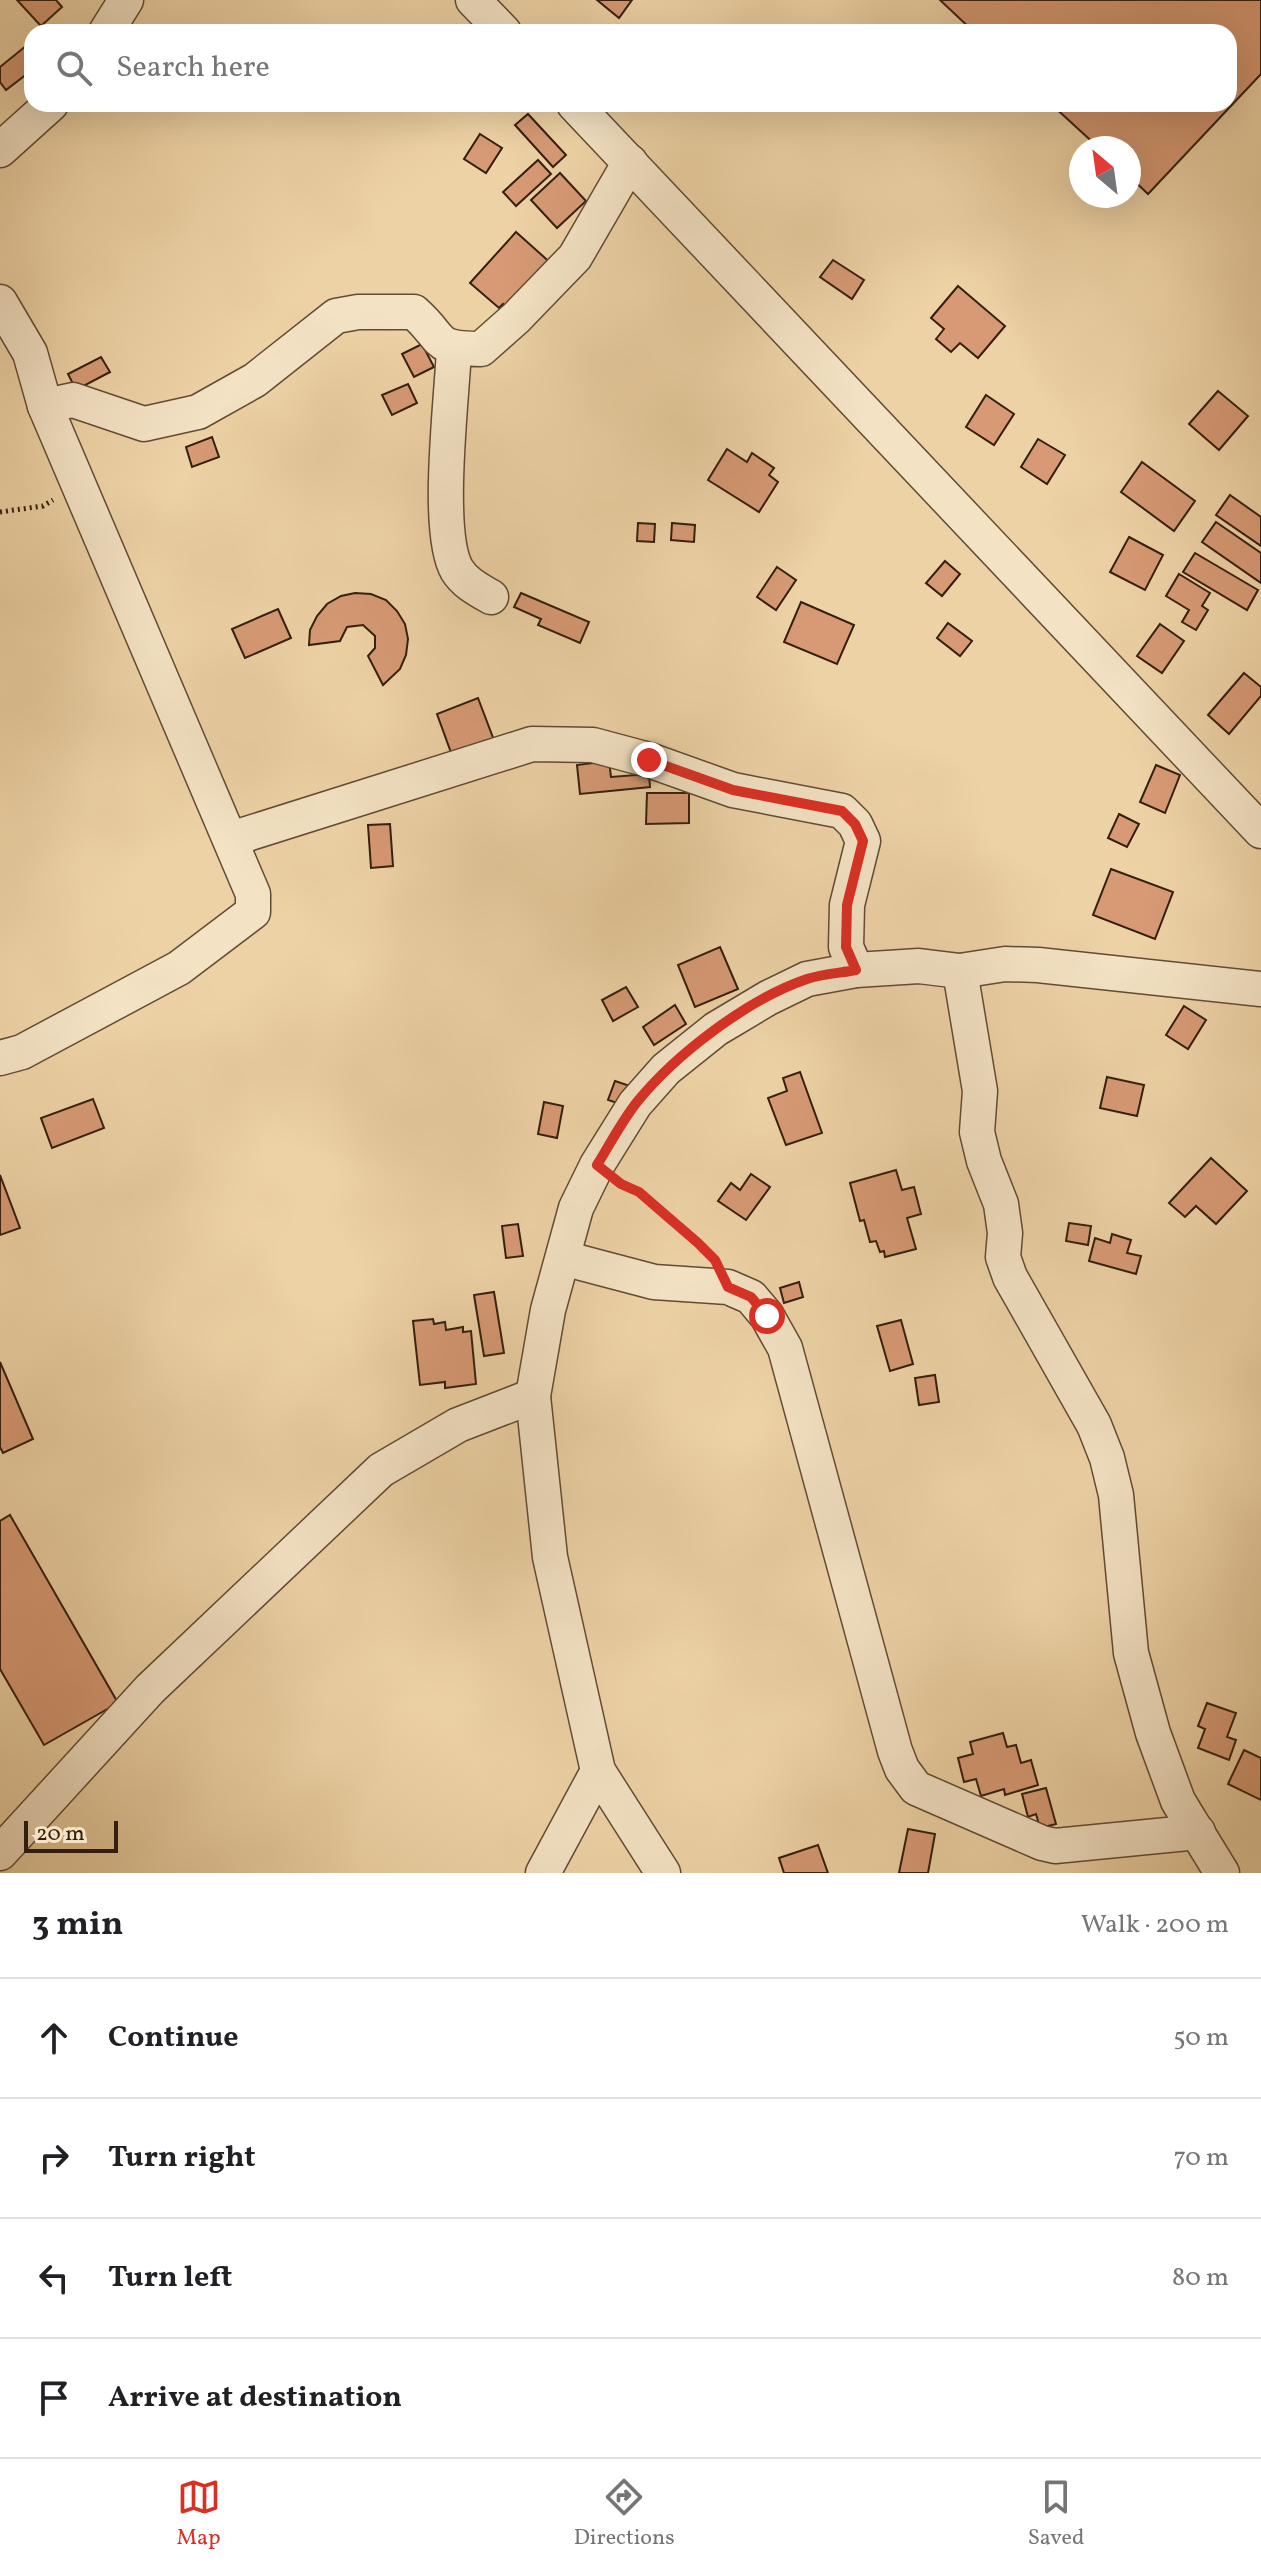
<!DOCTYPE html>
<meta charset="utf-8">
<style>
:root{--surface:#fff;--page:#f2f2f2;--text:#202124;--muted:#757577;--line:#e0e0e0;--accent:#d93025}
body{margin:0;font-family:Vollkorn,serif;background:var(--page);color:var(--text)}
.compass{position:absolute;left:1069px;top:136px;width:72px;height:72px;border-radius:50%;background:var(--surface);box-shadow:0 8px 32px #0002;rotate:331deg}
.scale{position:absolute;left:24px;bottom:20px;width:94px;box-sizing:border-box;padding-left:8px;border:4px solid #341e0e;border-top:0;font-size:22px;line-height:28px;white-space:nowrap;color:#341e0e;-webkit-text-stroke:6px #f3e2c4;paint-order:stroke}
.stop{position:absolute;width:24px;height:24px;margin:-18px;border:6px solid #d93025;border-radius:50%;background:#fff}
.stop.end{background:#d93025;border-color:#fff;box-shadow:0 2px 8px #0008}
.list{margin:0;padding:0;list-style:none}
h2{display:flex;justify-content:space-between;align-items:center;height:104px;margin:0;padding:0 32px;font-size:34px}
h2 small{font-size:26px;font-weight:400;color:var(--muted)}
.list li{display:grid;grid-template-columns:52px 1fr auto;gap:24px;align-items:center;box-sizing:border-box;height:120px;padding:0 32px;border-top:2px solid var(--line)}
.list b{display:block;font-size:30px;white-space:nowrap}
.list em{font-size:26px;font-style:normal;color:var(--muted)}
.icon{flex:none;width:44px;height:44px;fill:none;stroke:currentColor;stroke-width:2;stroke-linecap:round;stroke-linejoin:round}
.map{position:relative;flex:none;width:1261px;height:1873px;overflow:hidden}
.search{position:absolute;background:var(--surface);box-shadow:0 8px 32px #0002;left:24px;right:24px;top:24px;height:88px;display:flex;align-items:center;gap:20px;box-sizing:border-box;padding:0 28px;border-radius:24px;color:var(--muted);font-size:30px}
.sheet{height:584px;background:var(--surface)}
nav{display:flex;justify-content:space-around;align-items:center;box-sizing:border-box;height:112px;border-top:2px solid var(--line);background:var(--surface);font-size:22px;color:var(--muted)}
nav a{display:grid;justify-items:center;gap:4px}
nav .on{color:var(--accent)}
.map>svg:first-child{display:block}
</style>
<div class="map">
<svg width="1261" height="1873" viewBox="0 0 1261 1873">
<rect width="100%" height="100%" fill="#edd2a5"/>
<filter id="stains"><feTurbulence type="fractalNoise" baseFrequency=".0025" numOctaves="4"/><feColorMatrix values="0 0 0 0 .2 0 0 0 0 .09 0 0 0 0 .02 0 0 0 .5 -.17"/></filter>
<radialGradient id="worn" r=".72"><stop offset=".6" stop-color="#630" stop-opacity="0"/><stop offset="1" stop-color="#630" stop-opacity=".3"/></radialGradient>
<g fill="#d79a74" stroke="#341e0e" stroke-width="2">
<path d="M17,0H56L62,7L41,26Z"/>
<path d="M597,0H632L619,18Z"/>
<path d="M940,0H1261V74L1148,194L1129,176V148H1099L1051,104H1229V32H974Z"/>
<path d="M32,41V70L6,90L0,82V67Z"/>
<path d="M528,114L566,155L553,167L515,125Z"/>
<path d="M480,134L502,148L486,173L464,159Z"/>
<path d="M538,160L551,174L516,206L503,192Z"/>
<path d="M560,173L586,201L557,228L531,200Z"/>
<path d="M516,232L554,266L508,309L503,304L499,308L470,283Z"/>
<path d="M833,260L864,280L852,299L820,277Z"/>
<path d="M958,286L1005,326L978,358L960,343L951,352L936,339L944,329L931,318Z"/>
<path d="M422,344L434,367L414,377L402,354Z"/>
<path d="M101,357L110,372L76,390L68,374Z"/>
<path d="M408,384L417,403L392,415L382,395Z"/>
<path d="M1218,391L1248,416L1219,450L1189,424Z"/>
<path d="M986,395L1014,414L994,445L966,427Z"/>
<path d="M212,437L219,457L192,467L186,447Z"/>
<path d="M1038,439L1065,455L1047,484L1021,467Z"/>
<path d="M727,449L747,462L752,453L774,468L769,475L778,482L759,512L708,480Z"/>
<path d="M1142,462L1195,501L1174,531L1121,492Z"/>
<path d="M1230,495L1261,517V546L1216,515Z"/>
<path d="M1216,522L1261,553V583L1202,542Z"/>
<path d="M638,523L655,524L654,542L637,541Z"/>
<path d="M672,523L695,525L694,542L671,540Z"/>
<path d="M1129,537L1163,555L1145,590L1110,572Z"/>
<path d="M1195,553L1258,590L1247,610L1183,572Z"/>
<path d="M945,561L960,574L942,596L926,583Z"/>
<path d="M777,567L796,580L776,610L757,597Z"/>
<path d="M1179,574L1210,593L1202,606L1208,610L1196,630L1182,622L1189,610L1166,596Z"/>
<path d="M355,593L371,594L386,600L397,611L405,624L408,639L406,655L400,669L383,685L368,656L375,648V636L363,625L347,627L340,641L309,645L310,630L317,616L327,604L341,596Z"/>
<path d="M521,593L589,622L580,643L538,625L541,619L514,607Z"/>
<path d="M801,602L854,625L837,664L784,642Z"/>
<path d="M278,609L291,638L245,658L232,629Z"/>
<path d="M948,623L972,641L960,656L937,638Z"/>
<path d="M1160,624L1184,641L1162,673L1137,656Z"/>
<path d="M1244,673L1261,687V696L1229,734L1208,715Z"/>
<path d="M478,698L495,743L453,758L437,714Z"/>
<path d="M609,761L611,777L649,774L650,787L580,794L577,765Z"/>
<path d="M1156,765L1180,775L1165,813L1140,802Z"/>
<path d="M647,793H689V823L646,824Z"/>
<path d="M1119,814L1139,824L1127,847L1108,838Z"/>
<path d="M390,824L393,866L371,868L368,825Z"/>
<path d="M1111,869L1173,892L1155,939L1093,915Z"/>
<path d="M720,947L738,989L695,1007L678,965Z"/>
<path d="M626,987L638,1007L613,1021L602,1000Z"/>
<path d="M675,1005L686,1024L654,1045L643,1027Z"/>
<path d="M1184,1006L1206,1020L1188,1049L1166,1035Z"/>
<path d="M800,1072L822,1133L786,1145L768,1098L787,1091L783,1078Z"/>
<path d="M1107,1077L1144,1085L1137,1116L1100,1108Z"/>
<path d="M615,1081L633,1087L626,1106L608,1100Z"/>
<path d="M93,1099L104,1128L52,1148L41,1118Z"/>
<path d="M544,1102L563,1106L557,1138L538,1134Z"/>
<path d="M1211,1158L1247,1191L1216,1224L1196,1206L1185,1217L1169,1203Z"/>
<path d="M896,1170L902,1190L914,1187L921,1214L907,1218L916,1249L885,1257L884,1251L880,1252L876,1241L870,1242L864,1220L860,1221L850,1183Z"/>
<path d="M751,1174L770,1187L746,1220L718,1201L731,1183L740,1190Z"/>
<path d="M0,1175L20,1228L0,1235Z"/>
<path d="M1069,1223L1091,1226L1088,1245L1066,1241Z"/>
<path d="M518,1224L523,1256L506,1258L502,1226Z"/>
<path d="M1112,1234L1131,1240L1127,1253L1141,1256L1136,1274L1089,1261L1095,1238L1110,1243Z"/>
<path d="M799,1282L803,1297L784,1303L780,1288Z"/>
<path d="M494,1292L504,1353L484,1356L474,1295Z"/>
<path d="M433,1319L434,1324L445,1322L446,1330L463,1327V1332L471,1331L476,1384L445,1388V1382L420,1385L413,1321Z"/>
<path d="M901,1320L913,1364L890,1371L877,1326Z"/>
<path d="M0,1362L33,1439L3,1453L0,1447Z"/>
<path d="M935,1375L939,1402L919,1405L915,1378Z"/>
<path d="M10,1515L118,1703L44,1745L0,1669V1521Z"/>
<path d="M1207,1703L1236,1713L1227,1737L1236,1740L1229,1760L1198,1748L1205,1729L1198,1726Z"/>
<path d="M1003,1733L1007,1747L1016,1745L1021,1763L1031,1760L1038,1785L1005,1795L1004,1789L981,1796L976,1779L964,1782L958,1758L973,1754L970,1742Z"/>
<path d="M1244,1750L1261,1758V1800L1228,1784Z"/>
<path d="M1046,1788L1056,1824L1040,1828L1036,1814L1028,1817L1022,1794Z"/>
<path d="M908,1829L935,1834L928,1873H899Z"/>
<path d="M818,1845L828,1873H784L779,1858Z"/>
</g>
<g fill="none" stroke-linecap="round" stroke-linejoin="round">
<g stroke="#624b34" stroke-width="37">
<g id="minor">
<path d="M473,0L504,32"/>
<path d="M106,32L126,0"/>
<path d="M574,104L1261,831"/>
<path d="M0,150L51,104"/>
<path d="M0,302L30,353L45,406L253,894V912L179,968L22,1052L0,1058"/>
<path d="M454,349C452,398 435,532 457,570C465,583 479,590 491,597"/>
<path d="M45,406L73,400L144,424L198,412L255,380L336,316L358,312H414C446,340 431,349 481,349L516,318L575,257L630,162"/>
<path d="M231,839L532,744L593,745L649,760L733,790L842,811L855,824L863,841L847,905L846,947L856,970"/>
<path d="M960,971L980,1091L977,1132L984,1161L1001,1204L1005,1233L1003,1257L1010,1277L1094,1425L1107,1458L1116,1495L1131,1653L1153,1733L1178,1801L1222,1873"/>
<path d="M563,1258L654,1282L728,1287L751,1297L767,1316L785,1348L895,1751L902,1769L916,1788L1042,1843L1055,1846L1198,1832"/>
<path d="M0,1853L150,1689L381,1470L458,1425L533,1396"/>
<path d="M543,1873L598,1771"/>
<path d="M663,1873L598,1771L550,1557L533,1396L548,1310L576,1208L597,1165L635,1104L666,1069L716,1029L768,998L807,979L856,970L919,966L960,971L1005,964L1038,965L1261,989"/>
</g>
</g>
<g stroke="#341e0e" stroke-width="5" stroke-dasharray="2 4" stroke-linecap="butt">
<path d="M0,512L43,506L53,500"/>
<path d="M622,1185L639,1192L708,1252"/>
</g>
<use href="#minor" stroke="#f3e2c4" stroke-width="34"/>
</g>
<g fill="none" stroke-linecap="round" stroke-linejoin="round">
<path stroke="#d93025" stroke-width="10" d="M649,760L733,790L842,811L855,824L863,841L847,905L846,947L856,970C840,973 822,974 807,979C748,999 676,1054 637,1102C622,1121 610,1144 597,1165L621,1184L639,1192L698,1243L715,1260L728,1287L751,1297L767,1316"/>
</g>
<rect width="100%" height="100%" filter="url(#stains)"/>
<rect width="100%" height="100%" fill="url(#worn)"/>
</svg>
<svg class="compass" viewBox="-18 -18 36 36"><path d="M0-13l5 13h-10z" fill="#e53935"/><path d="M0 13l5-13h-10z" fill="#757577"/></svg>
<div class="scale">20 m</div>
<div class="stop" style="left:767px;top:1316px"></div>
<div class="stop end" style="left:649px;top:760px"></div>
<div class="search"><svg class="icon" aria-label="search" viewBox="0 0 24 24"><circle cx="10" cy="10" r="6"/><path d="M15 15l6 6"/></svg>Search here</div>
</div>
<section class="sheet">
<h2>3 min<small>Walk · 200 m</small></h2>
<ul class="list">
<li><svg class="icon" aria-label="ahead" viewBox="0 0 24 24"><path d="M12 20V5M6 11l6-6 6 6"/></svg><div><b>Continue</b></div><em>50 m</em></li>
<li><svg class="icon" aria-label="right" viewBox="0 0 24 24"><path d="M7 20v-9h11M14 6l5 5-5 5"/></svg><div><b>Turn right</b></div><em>70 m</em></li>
<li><svg class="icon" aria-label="left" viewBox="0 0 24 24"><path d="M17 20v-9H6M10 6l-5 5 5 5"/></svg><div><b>Turn left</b></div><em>80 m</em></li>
<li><svg class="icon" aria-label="arrive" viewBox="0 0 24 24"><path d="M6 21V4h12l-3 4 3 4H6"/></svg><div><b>Arrive at destination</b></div></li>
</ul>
</section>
<nav>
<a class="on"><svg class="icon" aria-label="map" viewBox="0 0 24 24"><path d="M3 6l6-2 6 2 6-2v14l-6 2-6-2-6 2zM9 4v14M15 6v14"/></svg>Map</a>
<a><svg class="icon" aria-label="directions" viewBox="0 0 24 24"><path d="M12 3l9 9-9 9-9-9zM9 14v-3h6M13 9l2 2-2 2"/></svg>Directions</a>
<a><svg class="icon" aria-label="saved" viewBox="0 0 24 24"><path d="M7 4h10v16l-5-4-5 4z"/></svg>Saved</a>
</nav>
